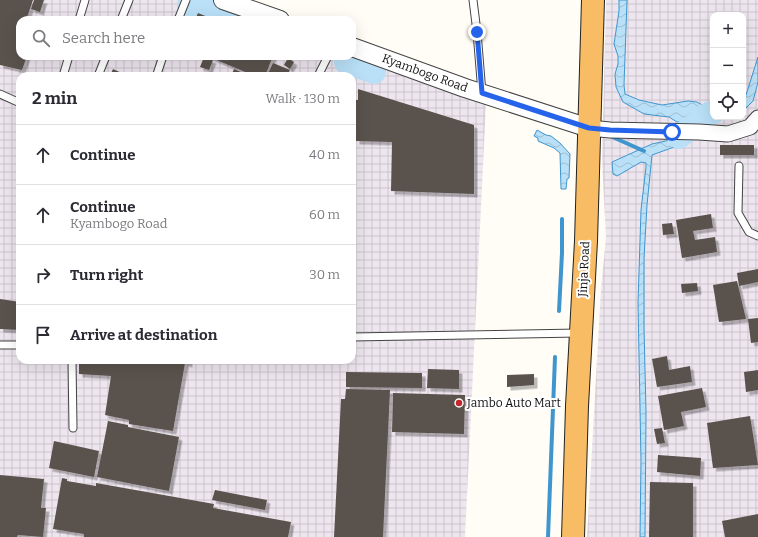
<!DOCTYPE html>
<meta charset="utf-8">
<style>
:root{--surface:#fff;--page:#f7f7f7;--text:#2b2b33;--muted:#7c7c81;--line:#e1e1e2}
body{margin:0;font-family:Bitter,serif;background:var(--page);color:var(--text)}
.controls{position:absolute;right:12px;top:12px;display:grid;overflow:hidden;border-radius:8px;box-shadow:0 4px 16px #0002}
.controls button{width:36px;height:36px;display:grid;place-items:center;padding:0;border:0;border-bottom:1px solid var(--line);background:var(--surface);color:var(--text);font:20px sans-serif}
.stop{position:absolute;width:12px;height:12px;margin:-9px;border:3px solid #2563eb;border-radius:50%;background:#fff}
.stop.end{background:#2563eb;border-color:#fff;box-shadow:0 1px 4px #0008}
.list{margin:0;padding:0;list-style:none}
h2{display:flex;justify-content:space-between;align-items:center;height:52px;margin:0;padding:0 16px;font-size:17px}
h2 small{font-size:13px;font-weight:400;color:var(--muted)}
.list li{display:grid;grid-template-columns:26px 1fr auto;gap:12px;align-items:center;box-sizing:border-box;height:60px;padding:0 16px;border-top:1px solid var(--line)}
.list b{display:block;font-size:15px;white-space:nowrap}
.list p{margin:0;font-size:13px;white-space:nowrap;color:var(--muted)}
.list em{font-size:13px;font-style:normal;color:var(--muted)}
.icon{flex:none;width:22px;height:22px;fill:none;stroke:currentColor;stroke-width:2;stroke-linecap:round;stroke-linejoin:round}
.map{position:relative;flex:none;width:758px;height:537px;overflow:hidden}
.search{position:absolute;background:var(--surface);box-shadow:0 4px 16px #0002;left:16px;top:16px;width:340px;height:44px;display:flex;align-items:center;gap:10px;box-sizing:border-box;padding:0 14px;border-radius:12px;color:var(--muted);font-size:15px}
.panel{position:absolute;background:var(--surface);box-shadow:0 4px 16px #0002;left:16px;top:72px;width:340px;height:292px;border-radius:12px}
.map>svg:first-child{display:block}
</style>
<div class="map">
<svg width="758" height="537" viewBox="0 0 758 537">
<defs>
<pattern id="industrial-grid" width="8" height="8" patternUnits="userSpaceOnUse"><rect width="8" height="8" fill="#eee6ef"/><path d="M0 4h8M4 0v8" fill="none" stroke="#cbc4cc"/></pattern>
<pattern id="water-waves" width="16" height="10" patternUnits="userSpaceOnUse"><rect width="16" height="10" fill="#b9e0f7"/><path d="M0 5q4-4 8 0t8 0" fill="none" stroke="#9ebfd3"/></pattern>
<filter id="shadow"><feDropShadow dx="3.5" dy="3.5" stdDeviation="0" flood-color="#0004"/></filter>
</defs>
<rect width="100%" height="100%" fill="#fffdf5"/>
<g fill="url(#industrial-grid)" fill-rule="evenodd">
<path d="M0,0H189L247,20H20V56H351L486,103L465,537H0ZM20,76H352V360H20Z"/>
<path d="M606,0H758V537H587L601,289L606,237L602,161ZM713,15H743V117H713Z"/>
</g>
<g fill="url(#water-waves)" stroke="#3f96cf">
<path d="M619,0H627L624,85L625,94L639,100L662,105L688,101L697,102L704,106L713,105V117H715L703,122H677L669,117L644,114L623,102L616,87L615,74L618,64V56L614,44L619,11Z"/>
<path d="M758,57V82L753,101L743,111V100L746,95Z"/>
<path d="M537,130L546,135L551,136L560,143L570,154L569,178L567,179L566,189H561L560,153L554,148L538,141V138L534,136Z"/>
<path d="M675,137L684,138L674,147L652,155L647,205L644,258V329L646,412L645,537H640L641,461L638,303L641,210L646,167V163L641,162L617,176L613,174L612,162L652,144L670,140Z"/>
</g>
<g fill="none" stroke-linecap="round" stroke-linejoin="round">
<g stroke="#3f96cf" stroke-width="4">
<path d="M608,135L644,151"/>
<path d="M559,311L562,253V219"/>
<path d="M548,537L555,357"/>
</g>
<g stroke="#b9e0f7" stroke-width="24">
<path d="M189,4L233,20"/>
<path d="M346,62L374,72"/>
<path d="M679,137L707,115L713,112"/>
</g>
</g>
<g fill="#5a524d" filter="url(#shadow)">
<path d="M0,0H33L26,20H20V56H27L22,70L0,65Z"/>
<path d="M34,0H44L40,12L31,9Z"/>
<path d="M198,13L215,20H195Z"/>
<path d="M207,56H273L265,76H255Z"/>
<path d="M204,57L213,60L209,70L200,67Z"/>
<path d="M288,58L294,62L290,69L284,65Z"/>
<path d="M273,63L290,70L287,76H267Z"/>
<path d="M113,69L128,76H110Z"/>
<path d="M234,69L250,76H231Z"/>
<path d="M358,89L474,125V194L391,191L392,142L356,141V100H358Z"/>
<rect x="720" y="145" width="34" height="10"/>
<path d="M711,214L713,228L693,231L695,240L715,237L717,252L682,258L676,220Z"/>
<path d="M672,223L674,234L663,235L662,224Z"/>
<path d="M758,269V282L739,286L737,273Z"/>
<path d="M737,281L746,319L719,322L713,285Z"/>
<path d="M697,283L698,291L682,293L681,284Z"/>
<path d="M0,299L20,302V330L0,329Z"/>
<path d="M758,318V342L751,343L748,319Z"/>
<path d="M667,356L669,370L690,366L692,382L657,387L652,359Z"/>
<path d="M79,360H189V364L185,363L173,431L129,424V420L105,415L111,376L79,374Z"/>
<path d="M428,369L459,370V389L427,388Z"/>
<path d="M758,370V390L746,392L744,372Z"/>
<path d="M346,372L422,373V388L346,387Z"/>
<path d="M534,374V385L507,387V375Z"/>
<path d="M702,388L706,407L681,412L684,426L664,430L658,396Z"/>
<path d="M346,389L390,390L383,537H334L341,399H345Z"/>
<path d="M393,393L465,395L464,434L392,432Z"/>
<path d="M750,416L758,465L713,468L707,423Z"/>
<path d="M108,421L128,425V427L179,437L169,491L97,477Z"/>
<path d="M662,428L665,443L657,444L654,429Z"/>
<path d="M54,441L99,451L94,477L49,468Z"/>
<path d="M658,455L701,458L700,476L657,472Z"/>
<path d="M0,475L44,479L41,508H46L43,537L18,535L17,537H0Z"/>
<path d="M62,478L67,479V481L96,486V483L214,504L213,508L291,522L288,537H84V534L53,529Z"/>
<path d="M650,482L693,483V537H649Z"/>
<path d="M215,490L267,500L265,510L212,500Z"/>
<path d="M758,514V537H725L722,521Z"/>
</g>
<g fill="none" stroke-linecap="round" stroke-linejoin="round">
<g stroke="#444" stroke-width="9">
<g id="service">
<path d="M473,0L477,32L482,93"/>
<path d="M79,20L85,0"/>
<path d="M121,20L129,0"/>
<path d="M178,20L186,0"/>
<path d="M63,76L69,56"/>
<path d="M98,76L106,56"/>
<path d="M158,76L157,74L163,56"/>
<path d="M318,76L328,56"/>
<path d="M0,94L20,103"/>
<path d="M739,166L738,213L749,232L758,236"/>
<path d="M352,337L579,333"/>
<path d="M0,345H20"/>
<path d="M72,360L73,428"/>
</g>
</g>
<g stroke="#444" stroke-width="17">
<path id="minor" d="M589,128L610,130L699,132L728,134L750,127L758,118"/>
</g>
<g stroke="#444" stroke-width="20">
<g id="tertiary">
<path d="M223,0L280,20"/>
<path d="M352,47L465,88L589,128"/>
</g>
</g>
<g stroke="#222" stroke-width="24">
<path id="trunk" d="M573,537L577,406L586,241L593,0"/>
</g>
<use href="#service" stroke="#fff" stroke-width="7"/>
<use href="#minor" stroke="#fff" stroke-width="15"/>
<use href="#tertiary" stroke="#fff" stroke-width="18"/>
<use href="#trunk" stroke="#f7bc64" stroke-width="22"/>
</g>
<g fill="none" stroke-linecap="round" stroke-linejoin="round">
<path stroke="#2563eb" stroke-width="5" d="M477,32L482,93L589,128L610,130L672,132"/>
</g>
<circle fill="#c4262e" stroke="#fff" stroke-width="1.5" cx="459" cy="403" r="4"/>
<g text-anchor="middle" stroke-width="4" stroke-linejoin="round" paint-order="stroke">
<g font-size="12" fill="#111" stroke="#fff">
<text transform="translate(425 73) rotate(20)" y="4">Kyambogo Road</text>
<text transform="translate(584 269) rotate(-87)" y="4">Jinja Road</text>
</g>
<g font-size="12" fill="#111" stroke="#fff" text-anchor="start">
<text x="467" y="407">Jambo Auto Mart</text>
</g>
</g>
</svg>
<div class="controls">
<button>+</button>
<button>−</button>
<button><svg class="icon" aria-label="locate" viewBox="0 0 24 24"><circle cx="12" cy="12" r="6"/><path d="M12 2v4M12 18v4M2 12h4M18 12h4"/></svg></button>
</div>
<div class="stop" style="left:672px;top:132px"></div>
<div class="stop end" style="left:477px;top:32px"></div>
<div class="search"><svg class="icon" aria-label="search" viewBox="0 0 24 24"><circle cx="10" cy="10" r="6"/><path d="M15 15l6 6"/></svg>Search here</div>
<section class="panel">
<h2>2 min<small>Walk · 130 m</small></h2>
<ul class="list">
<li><svg class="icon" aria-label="ahead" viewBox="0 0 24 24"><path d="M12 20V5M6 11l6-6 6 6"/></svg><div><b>Continue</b></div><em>40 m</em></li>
<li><svg class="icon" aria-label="ahead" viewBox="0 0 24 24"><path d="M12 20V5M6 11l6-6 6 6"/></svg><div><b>Continue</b><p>Kyambogo Road</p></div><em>60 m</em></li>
<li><svg class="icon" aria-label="right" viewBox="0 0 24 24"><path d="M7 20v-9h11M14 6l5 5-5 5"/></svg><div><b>Turn right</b></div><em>30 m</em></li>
<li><svg class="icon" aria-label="arrive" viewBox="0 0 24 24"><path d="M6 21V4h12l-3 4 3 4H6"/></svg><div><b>Arrive at destination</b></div></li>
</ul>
</section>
</div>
